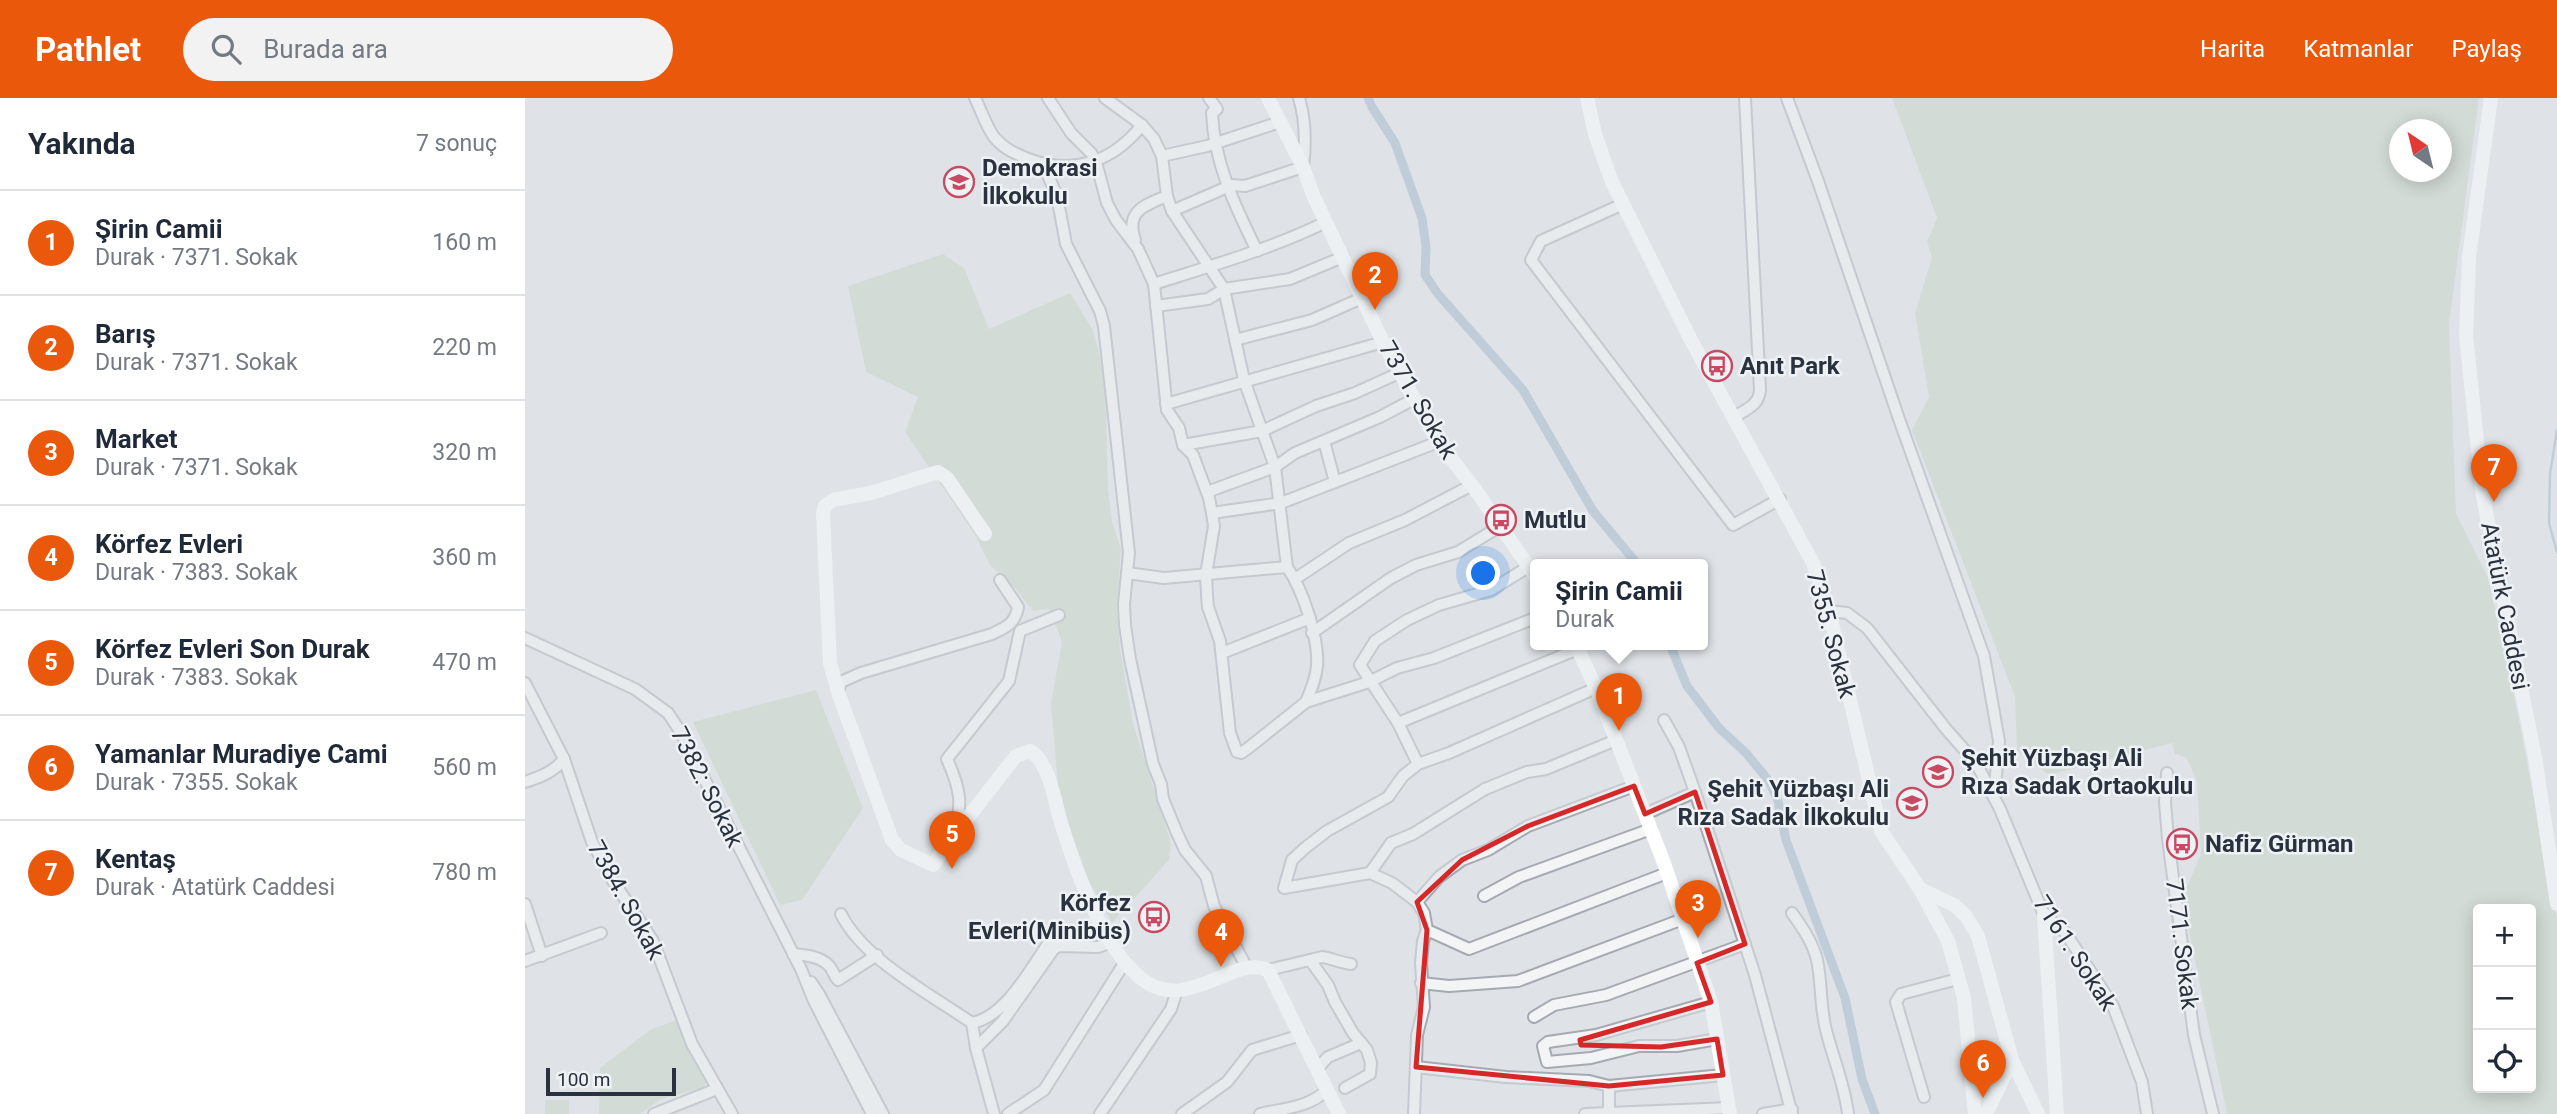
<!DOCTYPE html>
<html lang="tr">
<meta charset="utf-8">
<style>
:root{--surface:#fff;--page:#f2f2f3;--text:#1f2937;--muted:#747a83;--line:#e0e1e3;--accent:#ea580c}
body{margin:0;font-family:Roboto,sans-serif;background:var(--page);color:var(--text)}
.controls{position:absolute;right:21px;bottom:21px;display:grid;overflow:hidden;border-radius:7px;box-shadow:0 4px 18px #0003}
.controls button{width:63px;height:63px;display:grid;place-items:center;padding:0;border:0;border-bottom:2px solid var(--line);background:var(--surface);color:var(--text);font:35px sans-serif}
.compass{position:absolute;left:1864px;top:21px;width:63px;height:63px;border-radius:50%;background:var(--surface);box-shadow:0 4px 18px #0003;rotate:325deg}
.scale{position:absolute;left:21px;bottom:18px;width:130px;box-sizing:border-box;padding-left:7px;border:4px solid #29323e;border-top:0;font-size:19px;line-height:24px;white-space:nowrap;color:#29323e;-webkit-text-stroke:5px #eff2f5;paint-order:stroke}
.you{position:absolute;left:959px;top:476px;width:24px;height:24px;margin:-18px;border:5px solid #fff;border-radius:50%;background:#1a73e8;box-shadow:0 0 0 10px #1a73e833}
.badge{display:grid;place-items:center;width:46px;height:46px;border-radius:50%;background:var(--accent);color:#fff;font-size:23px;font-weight:700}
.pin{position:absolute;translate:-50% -58px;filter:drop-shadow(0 2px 4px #0008)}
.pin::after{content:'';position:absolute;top:37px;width:24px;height:21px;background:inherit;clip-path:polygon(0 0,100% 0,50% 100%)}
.popup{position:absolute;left:1005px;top:461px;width:178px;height:91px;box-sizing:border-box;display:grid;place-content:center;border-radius:7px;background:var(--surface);filter:drop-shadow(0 2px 5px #0005);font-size:23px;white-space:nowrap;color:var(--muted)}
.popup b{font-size:26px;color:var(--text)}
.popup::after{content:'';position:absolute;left:50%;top:100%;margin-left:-14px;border:14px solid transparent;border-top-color:var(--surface)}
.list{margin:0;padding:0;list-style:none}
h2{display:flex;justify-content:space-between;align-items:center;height:91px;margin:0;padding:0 28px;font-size:30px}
h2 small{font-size:23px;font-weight:400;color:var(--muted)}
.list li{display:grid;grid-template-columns:46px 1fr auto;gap:21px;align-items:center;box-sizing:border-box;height:105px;padding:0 28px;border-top:2px solid var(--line)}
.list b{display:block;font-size:26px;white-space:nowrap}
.list p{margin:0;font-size:23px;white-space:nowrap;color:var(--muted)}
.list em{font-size:23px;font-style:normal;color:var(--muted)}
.icon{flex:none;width:38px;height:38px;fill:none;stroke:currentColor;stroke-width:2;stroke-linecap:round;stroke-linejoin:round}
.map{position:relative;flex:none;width:2032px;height:1016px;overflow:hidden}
header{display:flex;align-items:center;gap:42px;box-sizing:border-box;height:98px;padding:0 35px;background:var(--accent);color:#fff}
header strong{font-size:33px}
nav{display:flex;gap:38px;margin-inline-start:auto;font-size:24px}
.search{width:490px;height:63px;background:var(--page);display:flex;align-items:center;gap:18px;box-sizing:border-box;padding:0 24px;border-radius:38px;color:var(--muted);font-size:26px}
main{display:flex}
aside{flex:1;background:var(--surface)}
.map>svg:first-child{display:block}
</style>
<header>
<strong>Pathlet</strong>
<div class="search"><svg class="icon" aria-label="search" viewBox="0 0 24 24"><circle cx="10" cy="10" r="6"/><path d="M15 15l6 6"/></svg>Burada ara</div>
<nav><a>Harita</a><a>Katmanlar</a><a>Paylaş</a></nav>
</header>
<main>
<aside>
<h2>Yakında<small>7 sonuç</small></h2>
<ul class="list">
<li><span class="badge">1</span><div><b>Şirin Camii</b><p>Durak · 7371. Sokak</p></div><em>160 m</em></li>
<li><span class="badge">2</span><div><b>Barış</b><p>Durak · 7371. Sokak</p></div><em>220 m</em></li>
<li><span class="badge">3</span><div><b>Market</b><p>Durak · 7371. Sokak</p></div><em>320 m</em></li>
<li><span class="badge">4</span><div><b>Körfez Evleri</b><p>Durak · 7383. Sokak</p></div><em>360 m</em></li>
<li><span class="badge">5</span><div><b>Körfez Evleri Son Durak</b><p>Durak · 7383. Sokak</p></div><em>470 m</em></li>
<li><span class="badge">6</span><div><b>Yamanlar Muradiye Cami</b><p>Durak · 7355. Sokak</p></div><em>560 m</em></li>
<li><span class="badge">7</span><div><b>Kentaş</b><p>Durak · Atatürk Caddesi</p></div><em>780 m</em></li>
</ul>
</aside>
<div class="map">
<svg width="2032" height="1016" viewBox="0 0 2032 1016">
<rect width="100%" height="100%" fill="#dfe3e8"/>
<g fill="#c6d1c1" fill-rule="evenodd">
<path d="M1367,0H1954L1924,226L1931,415L1963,480L1993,617L2032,819V1016H1702L1657,800L1676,756L1672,684L1662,660L1650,656L1647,645L1524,677L1492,653L1490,599L1387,332L1404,299L1390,215L1407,159L1402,144L1412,120ZM1874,32H1916V74H1874ZM1953,811H2006V990H1953Z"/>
<path d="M418,156L439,170L464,231L545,195L568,232L580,279L583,391L587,424L596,451L592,509L595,551L608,625L646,745L644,762L587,825L560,776L534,699L526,605L537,544L524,511L508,513L488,488L465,467L450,437L380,334L393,299L341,274L323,188Z"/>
<path d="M291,592L338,710L277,802L255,807L168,624Z"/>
<path d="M152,922L180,978L182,984L178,990L136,1001L115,1016H74L75,970L125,932Z"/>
<rect x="20" y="1002" width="24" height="14"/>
</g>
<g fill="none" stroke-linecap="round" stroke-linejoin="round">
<path stroke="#9cb2c6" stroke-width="2.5" d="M2032,332L2025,376L2024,425L2032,454"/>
<g stroke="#9cb2c6" stroke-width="9">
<path d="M843,0L847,9L870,45L897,120L901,149L900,177L913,196L998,292L1068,413L1113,467"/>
<path d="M1145,547L1162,588L1194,630L1221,655L1244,683L1253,703L1261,742L1320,900L1337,981L1350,1016"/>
</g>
<g stroke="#a5aab2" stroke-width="14">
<g id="street">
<path d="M450,0C456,12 461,28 469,39C478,50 489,55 501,60C546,78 587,65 617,27"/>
<path d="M523,0L546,35L566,55L571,64L582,105L591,122L613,151L629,186L642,312L654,330L658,347L668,357L684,400L687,415L689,428L681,477L682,497L683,509L695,543L705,635L712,654L716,655L722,651L781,604L844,584L872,570L909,560L1010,520"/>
<path d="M580,0L617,27L629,41L637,58L642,98L647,113L699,191L719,282L750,369L762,469C778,492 794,540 792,568C791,581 786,592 781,604"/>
<path d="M684,0L692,11L687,15C689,65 710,108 732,153"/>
<path d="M1262,0L1293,83L1374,321L1459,558L1474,643L1469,700"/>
<path d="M637,58L682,48L755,24"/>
<path d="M518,66L532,98L541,146L575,213L579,228L604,455L599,506L600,527L605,561L628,666L636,686L638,701L652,735L660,752L681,778L689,808L722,870"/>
<path d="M1098,106L1016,143L1006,162L1208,427L1255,401"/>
<path d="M647,113L707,87L720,88L778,69C781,45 781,23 774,0"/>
<path d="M610,142C600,114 619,107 642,98"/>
<path d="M629,186C688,167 746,151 801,124"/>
<path d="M631,208L683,201L699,191L765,181L818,159"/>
<path d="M710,242L787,222L837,200"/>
<path d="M641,306L858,244"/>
<path d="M1209,319C1222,311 1234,307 1235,292L1220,0"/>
<path d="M799,343L810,384"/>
<path d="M658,347L737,333L791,308L830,295L874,275"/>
<path d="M682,394L750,369L770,355L855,319L889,301"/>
<path d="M687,415L756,405L913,344"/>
<path d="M602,475L639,480L762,469"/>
<path d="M770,481L824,445L880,422L947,387"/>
<path d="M1304,513L1322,515L1342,530L1421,631L1451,665L1475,711L1519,817L1540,834L1588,908L1617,984L1622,1016"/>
<path d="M787,535L866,480L891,467L933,454L974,429"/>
<path d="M0,540L110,591L143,615L155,633L276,871L288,901L347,1016"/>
<path d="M697,555L785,520"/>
<path d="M0,585L39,661L67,744L88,783L128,843L167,946L207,1016"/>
<path d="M1071,590L924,655L893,666L878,678L863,699L802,733L780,750L767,762L759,790L845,775L867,785L892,804L899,815L902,832L944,851L1142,775"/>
<path d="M313,594L316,584L336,575L467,536C481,529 490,526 493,509L475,482"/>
<path d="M1139,622L1154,649L1170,694"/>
<path d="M873,625L1053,551"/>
<path d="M893,666L873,625L835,567L850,543L882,522L914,507L966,492L1003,469"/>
<path d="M1642,675L1640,704L1643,741L1669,937L1688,1016"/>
<path d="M0,684C15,679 29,674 39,661"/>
<path d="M1120,716L1170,694L1230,877L1267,1016"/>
<path d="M428,732C440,707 433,686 422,661L484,583L495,533L534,517"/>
<path d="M845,775L866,745L888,736L960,691L1002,674L1021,671L1091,642"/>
<path d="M959,798L994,779L1126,731"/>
<path d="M892,804L914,779L937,762L963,752L1003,728L1109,688"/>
<path d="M0,806L17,858"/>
<path d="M1267,815C1277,829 1288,845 1292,862C1297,885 1295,909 1301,932C1308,960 1320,988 1323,1016"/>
<path d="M316,816C338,861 405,896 447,925C482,918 507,868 527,840L563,839L580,833"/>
<path d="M268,856C282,857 300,859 307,872C309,876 310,879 313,882L352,857"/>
<path d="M785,862L803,887L810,904L828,935L842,952L846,965L845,976L820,990"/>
<path d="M0,863L76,835"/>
<path d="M743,872L797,859C807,860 815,865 826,866"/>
<path d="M286,884L294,896L358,1016"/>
<path d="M896,885L924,888L993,883L1158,821"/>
<path d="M1186,904L1071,937L1023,944L1018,948L1022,964L1066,960L1114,948H1152L1192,941"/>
<path d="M1009,919L1029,907L1081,897L1220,846"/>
<path d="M447,925L451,950L469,1016"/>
<path d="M451,950L478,923L528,852L533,848L573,849L587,844"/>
<path d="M891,969L981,979L1064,983L1084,988L1198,977"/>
<path d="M792,971L803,959L836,945"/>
<path d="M1084,988V1016"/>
<path d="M1399,999L1371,904L1376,896L1433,881"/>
<path d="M129,1016L192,991"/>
<path d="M483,1016L519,992L600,864"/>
<path d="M575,1016L646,911L652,892"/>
<path d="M657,1016L702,984L727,952L776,937"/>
<path d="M735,1016C760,1010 783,1010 802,992"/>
<path d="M889,1016L892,937L899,909L896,865L898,843L902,832"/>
<path d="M1060,1016L1204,1010"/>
<path d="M1238,1016L1267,1011"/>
</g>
</g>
<use href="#street" stroke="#f2f4f6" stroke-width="10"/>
<g stroke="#fff" stroke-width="14">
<path d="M743,0L778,69L788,97L858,244L913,344L947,387L1010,478"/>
<path d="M1062,0L1070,36L1087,84L1166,242L1288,465L1304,513L1356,733L1395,791L1423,843L1439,900L1450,1016"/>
<path d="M1966,0L1944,159L1941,238L1958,399L2010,659L2032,806"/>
<path d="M460,436L422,380L413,374L346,395L308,402L300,408L298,416L305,565L313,594L367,742L376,752L408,767L423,745L491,658L505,653C524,663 530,705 536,725C550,770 580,857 621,884C665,913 710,856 743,872L814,1016"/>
<path d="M1051,547L1071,590L1139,765L1186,904L1205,1016"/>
<path d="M1395,791L1429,807L1441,818L1453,838L1487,962L1513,1016"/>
<path d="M1519,817L1532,1016"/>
<path d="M1461,1016L1487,962"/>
</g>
</g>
<path d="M0 0H2032V1016H0ZM1109,688L1120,716L1170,694L1220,846L1172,865L1186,904L1055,942L1056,947L1136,949L1192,941L1198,977L1084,988L891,969L902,832L892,804L937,762L1003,728Z" fill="#dfe3e8" fill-opacity=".55" fill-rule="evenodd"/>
<path fill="none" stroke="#d62828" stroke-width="5" stroke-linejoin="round" d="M1109,688L1120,716L1170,694L1220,846L1172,865L1186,904L1055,942L1056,947L1136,949L1192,941L1198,977L1084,988L891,969L902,832L892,804L937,762L1003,728Z"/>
<defs>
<g id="school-ring" transform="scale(1.575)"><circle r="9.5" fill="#eff2f5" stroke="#c74a62" stroke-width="1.5"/><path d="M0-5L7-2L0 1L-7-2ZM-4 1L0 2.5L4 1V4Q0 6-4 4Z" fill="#c74a62"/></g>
<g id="bus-ring" transform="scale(1.575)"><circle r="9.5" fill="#eff2f5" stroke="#c74a62" stroke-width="1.5"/><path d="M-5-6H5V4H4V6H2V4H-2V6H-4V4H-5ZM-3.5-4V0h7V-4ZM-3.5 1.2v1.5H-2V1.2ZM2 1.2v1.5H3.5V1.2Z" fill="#c74a62"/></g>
</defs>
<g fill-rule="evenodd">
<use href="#school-ring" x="434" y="84"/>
<use href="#bus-ring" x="1192" y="268"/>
<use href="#bus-ring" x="976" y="422"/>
<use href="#school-ring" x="1413" y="674"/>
<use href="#school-ring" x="1387" y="705"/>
<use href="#bus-ring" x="1657" y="746"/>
<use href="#bus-ring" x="629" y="819"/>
</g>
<g text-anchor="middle" stroke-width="5" stroke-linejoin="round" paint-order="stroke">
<g font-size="24" font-weight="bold" fill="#29323e" stroke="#eff2f5" text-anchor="start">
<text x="457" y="78">Demokrasi<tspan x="457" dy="28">İlkokulu</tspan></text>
<text x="1215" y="276">Anıt Park</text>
<text x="999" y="430">Mutlu</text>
<text x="1436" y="668">Şehit Yüzbaşı Ali<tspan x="1436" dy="28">Rıza Sadak Ortaokulu</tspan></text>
<text x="1364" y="699" text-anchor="end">Şehit Yüzbaşı Ali<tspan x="1364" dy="28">Rıza Sadak İlkokulu</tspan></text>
<text x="1680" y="754">Nafiz Gürman</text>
<text x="606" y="813" text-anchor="end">Körfez<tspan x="606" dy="28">Evleri(Minibüs)</tspan></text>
</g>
<g font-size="24" fill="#29323e" stroke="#eff2f5">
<text transform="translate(893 302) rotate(60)" y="8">7371. Sokak</text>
<text transform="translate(1980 508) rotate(79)" y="8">Atatürk Caddesi</text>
<text transform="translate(1306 536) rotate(75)" y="8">7355. Sokak</text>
<text transform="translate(182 689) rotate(63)" y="8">7382: Sokak</text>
<text transform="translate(101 802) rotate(61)" y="8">7384. Sokak</text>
<text transform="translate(1657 846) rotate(83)" y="8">7171. Sokak</text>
<text transform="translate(1550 855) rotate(57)" y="8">7161. Sokak</text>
</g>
</g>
</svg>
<div class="controls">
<button>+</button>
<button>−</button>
<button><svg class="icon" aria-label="locate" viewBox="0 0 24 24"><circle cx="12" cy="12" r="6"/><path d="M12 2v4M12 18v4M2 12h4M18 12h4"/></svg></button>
</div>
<svg class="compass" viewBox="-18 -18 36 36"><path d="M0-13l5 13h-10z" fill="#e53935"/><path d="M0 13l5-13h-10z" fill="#747a83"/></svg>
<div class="scale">100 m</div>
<div class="you"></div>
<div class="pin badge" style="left:1094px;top:633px">1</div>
<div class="popup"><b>Şirin Camii</b>Durak</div>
<div class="pin badge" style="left:850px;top:212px">2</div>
<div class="pin badge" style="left:1173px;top:840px">3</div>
<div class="pin badge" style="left:696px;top:869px">4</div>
<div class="pin badge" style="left:427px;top:771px">5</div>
<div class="pin badge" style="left:1458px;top:1000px">6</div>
<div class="pin badge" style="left:1969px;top:404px">7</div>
</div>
</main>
